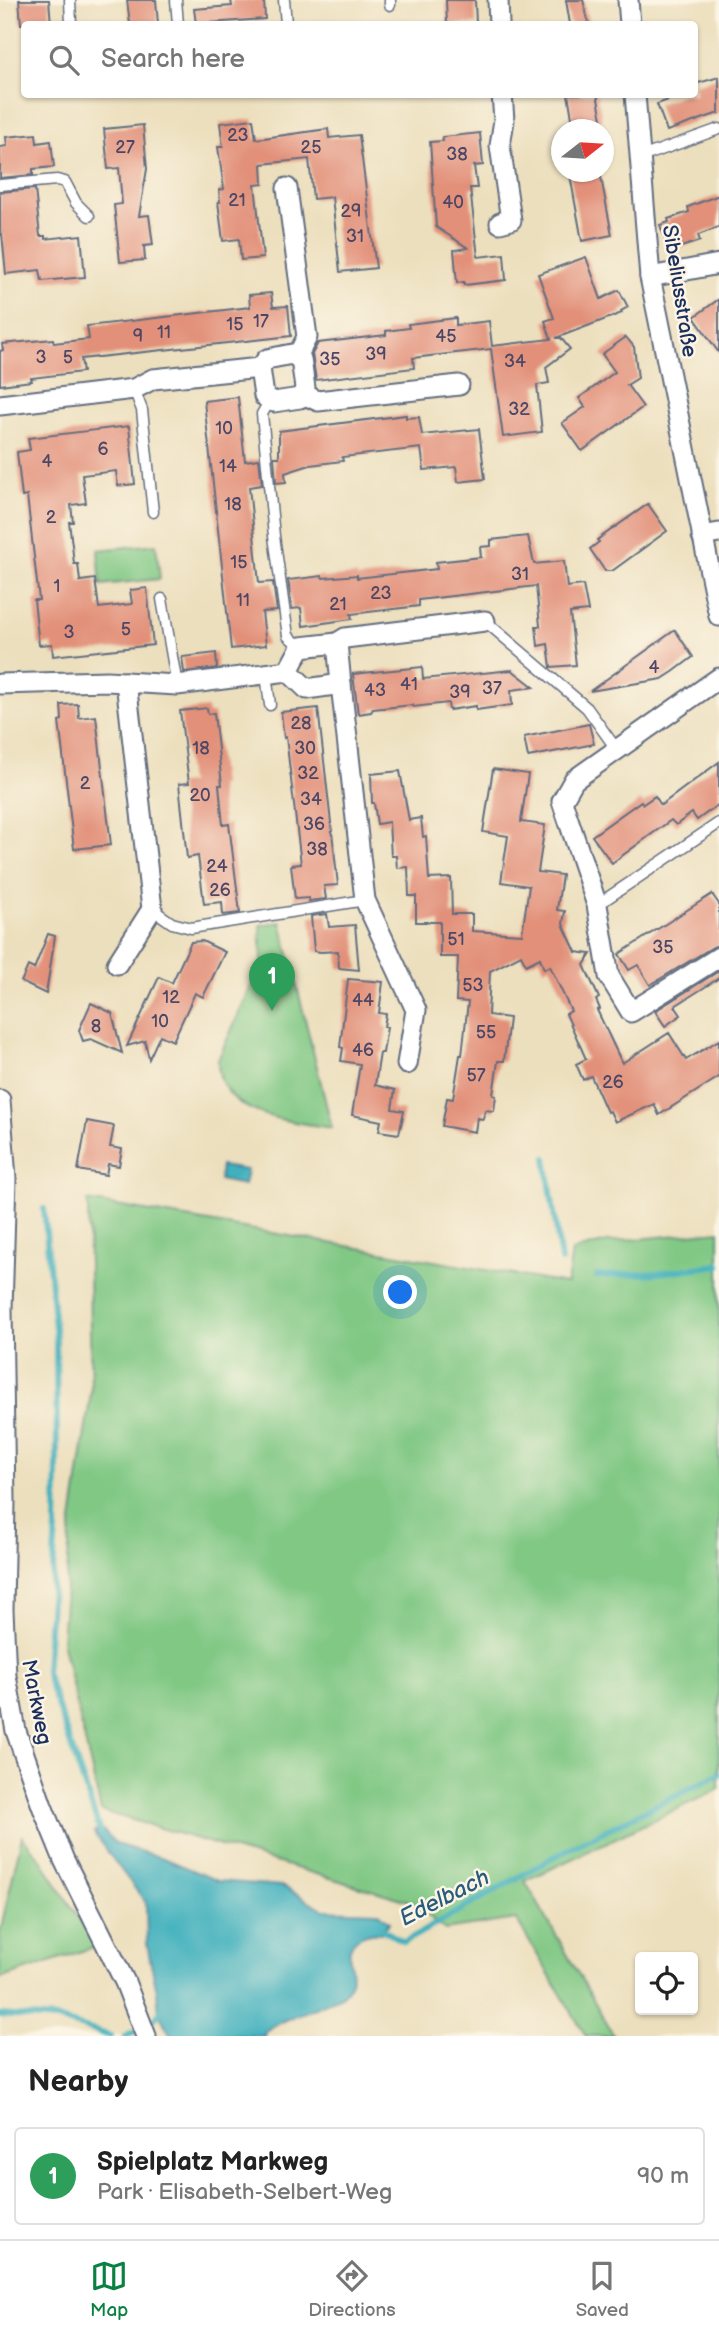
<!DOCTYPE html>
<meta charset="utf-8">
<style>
:root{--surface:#fff;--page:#f2f2f2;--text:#222;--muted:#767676;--line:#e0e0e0;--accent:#0b8043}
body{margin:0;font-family:"Balsamiq Sans",sans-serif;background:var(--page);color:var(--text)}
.controls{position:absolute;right:21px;bottom:21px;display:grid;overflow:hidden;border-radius:7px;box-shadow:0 2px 5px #0004}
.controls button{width:63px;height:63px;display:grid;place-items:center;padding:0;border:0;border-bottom:2px solid var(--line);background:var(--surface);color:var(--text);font:35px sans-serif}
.compass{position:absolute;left:551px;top:119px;width:63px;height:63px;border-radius:50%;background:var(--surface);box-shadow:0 2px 5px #0004;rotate:73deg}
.you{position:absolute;left:401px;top:1293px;width:24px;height:24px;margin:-18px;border:5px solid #fff;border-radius:50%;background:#1a73e8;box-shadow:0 0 0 10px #1a73e833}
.badge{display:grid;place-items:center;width:46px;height:46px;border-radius:50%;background:var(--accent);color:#fff;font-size:23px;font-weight:700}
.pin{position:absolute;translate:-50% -58px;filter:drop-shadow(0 2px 4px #0008)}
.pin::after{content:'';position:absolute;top:37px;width:24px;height:21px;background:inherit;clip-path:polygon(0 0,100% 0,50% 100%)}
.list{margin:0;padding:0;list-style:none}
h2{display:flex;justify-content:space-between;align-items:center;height:91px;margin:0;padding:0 28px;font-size:30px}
h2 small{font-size:23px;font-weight:400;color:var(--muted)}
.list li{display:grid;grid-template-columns:46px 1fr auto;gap:21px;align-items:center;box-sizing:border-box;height:98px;margin:0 14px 14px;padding:0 14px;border:2px solid var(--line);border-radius:7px}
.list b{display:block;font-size:26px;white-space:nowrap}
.list p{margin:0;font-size:23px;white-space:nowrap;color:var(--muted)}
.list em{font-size:23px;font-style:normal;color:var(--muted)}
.icon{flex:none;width:38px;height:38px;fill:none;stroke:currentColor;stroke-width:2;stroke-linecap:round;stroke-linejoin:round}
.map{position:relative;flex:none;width:719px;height:2036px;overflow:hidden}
.search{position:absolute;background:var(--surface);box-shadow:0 2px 5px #0004;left:21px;right:21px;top:21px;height:77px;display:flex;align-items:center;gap:18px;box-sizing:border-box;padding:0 24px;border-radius:7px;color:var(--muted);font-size:26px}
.sheet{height:203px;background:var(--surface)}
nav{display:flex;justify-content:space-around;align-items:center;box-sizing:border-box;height:98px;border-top:2px solid var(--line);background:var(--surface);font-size:19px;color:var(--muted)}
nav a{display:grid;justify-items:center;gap:4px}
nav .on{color:var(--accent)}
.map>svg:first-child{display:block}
</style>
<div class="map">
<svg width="719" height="2036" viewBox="0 0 719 2036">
<rect width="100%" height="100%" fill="#fcf5e5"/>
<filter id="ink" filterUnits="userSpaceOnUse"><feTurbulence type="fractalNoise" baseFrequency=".0143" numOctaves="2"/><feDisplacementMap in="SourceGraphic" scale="14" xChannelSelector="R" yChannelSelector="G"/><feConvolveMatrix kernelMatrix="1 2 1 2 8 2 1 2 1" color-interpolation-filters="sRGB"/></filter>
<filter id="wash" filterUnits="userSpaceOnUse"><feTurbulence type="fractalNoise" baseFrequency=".00686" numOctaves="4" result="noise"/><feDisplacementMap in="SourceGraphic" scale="28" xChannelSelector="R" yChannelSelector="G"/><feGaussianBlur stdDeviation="1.57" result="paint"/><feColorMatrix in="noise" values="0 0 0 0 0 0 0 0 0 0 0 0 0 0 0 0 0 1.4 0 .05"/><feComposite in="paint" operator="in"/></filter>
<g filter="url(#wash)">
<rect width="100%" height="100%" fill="#ecdfbd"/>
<g fill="#80c884" stroke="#4e7c71" stroke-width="2">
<path d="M156,544L160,579L101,585L98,550Z"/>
<path d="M281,922L332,1128C290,1121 217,1117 218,1060L262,962L260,925Z"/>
<path d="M88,1201L567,1284L572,1251L607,1242L719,1231V1789L525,1881L614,2036H586L516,1919L445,1930L412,1902L101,1811L62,1641L70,1535L91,1392Z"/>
<path d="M22,1836L41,1860L97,1946L0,1979V1932Z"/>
</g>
<g fill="#41b0bd" stroke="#2e708e" stroke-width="2">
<path d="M221,1166L247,1170L244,1185L219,1180Z"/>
<path d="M98,1830H103L116,1844L163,1858L218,1881L282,1886L325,1910L378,1912L390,1922L381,1933C371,1931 353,1936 350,1949C347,1967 360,1978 342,1995C339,1998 332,2000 328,2002C307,2013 282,2018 264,2032L265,2036H171L159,2014L157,1991L147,1945L146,1903L97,1838L94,1832Z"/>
</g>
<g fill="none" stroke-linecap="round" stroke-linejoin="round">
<g stroke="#41b0bd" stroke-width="6">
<path d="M546,1158L561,1261"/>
<path d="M44,1209L56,1340L57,1463L56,1528L46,1672L102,1837"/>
<path d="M597,1276L658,1273L719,1265"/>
<path d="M378,1927L404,1942L570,1848L719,1774"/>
<path d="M0,2015L57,2019L111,2036"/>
<path d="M151,2023L163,2008"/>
<path d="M125,2036L135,2031"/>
</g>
</g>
<g id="blocks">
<g fill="#e29079">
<path d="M19,0H49L51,24H21Z"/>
<path d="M127,0H156L158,24H130Z"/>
<path d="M231,0H264L265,19L196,24L194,9L232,6Z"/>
<path d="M446,0H475L476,24H447Z"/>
<path d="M566,0H583L589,24H570Z"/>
<path d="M719,77V113L667,131L657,104L685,94H695V84Z"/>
<path d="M568,94H597L602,119L595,121L597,130H574Z"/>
<path d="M253,119L256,139L328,129L329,138L359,135L376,268L340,272L332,197L313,199L309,159L262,164L263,184L255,185L263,258L241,260L239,239L223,241L218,202H220L219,190L224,189L218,147H223L220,123Z"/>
<path d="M143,125L147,169L139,216L149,215L153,245L144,246L145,260L120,262L114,205L122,204L119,168L108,169L104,129Z"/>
<path d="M480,133L483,165L474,166L477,188H470L478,257L504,254L506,280L464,285V282L457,283L454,250L468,248L436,227L430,142L443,141L442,137Z"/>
<path d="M36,134L37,143L51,141L54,167L33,169V175L0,178V147L7,146L6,137Z"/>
<path d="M573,172H600L612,235L582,241L570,175L574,174Z"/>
<path d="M35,189L40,236H45V239L81,235L85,277L42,281L40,270L6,274L2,234L0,235V192Z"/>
<path d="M719,195V227L698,235L700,241L678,248L675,239L666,242L660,225L669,222L668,219L689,212L688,207Z"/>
<path d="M586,257L601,299L619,290L628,307L621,311L622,313L556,338H561L570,349L546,367L549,383L537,385L542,432L503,437L491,349L413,358L414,368L316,380L312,354L318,343L386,335V331L409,328L408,324L456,318V325L489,321L492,346L551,339L545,321L554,318L538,274Z"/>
<path d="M271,293L273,307L288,306L291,336L81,359L83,372L31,378L32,381L0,385V351L3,350L2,344L53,339L54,343L89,339L87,326L250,307L249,295Z"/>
<path d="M719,299V353L694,317Z"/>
<path d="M626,337L634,347L638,378L627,385L643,407L582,451L562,423L585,407L579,398L615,372L602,354Z"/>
<path d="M238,397L245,461L259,459L262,485L249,487L259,583L273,582L277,611L262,612L266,645L231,649L204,401Z"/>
<path d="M406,415V418L419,417L422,435L479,429L485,479L458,482L456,467L424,470L421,448L342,457L343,461L310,465L285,473L286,482L276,483L274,457H279V431Z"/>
<path d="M129,426L135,484L118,486L116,471L82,475L86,503L71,505L73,522H69L72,545L74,564H78L80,581L95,579L99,608L132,604L130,590L147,588L153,645L53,656L52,644L39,645L34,600H39L27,496L22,497L17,452L30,450L28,438Z"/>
<path d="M648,504L667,531L612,571H605L590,549L599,542L597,540Z"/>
<path d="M528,536L534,564L564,561L567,587L583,585L588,611L570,613L576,665L551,667L548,644L538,646L536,626H540L536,586L419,600V606L351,614L352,619L303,626L301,608L292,609L288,580L322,576L323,578L357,575V578L437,569L436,562L481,557L480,547L491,546V540Z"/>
<path d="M675,630L693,657L673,672L662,679L590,691Z"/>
<path d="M216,653L217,668L184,672L182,657Z"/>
<path d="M422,667L423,679L512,670L534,687L511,690L512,705L476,710V706L449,710L448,703L413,707V705L373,709L371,712L358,714L353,674Z"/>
<path d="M78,704L79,718L96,716L111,845L74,849L59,721L62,720L61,705Z"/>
<path d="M207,708L208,714L214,713L222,785H219L223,825L229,824L240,913L223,915L222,902L204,904L198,856L187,858L179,784L189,783L180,711Z"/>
<path d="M318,708L338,885L324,886L326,899L309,901V898L295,899L291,865L301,864L286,737L284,738L281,712Z"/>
<path d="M589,724L594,744L528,757L524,737Z"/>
<path d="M719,762V804L697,820L692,813L676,825L671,820L612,863L592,836L641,801L643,804L655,796L661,805Z"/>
<path d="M493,769L528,774L521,822L545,825L538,872L562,875L557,910L565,911L563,924L576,952L591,954L584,965L599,998L596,1000L600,1009L597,1010L622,1063L669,1033L686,1060L719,1040V1077L659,1115L654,1104L615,1122L610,1111L607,1112L591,1076L583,1080L576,1064L586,1059L566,1014L571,1011L550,966L544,969L540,958L526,965L521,955L490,971L488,1015L509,1018L504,1061H498L493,1095L496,1096L494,1111L485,1110L483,1119L477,1118L475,1132L442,1126L447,1098L453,1099L460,1055H462L468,1002L456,1001L458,957H440V922H416V896H409L408,867L397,868L396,856H391L389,822L377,824L374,803H372L371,774L400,771L409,820L421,818L423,837L426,836L429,879L451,878L452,914H472V931L522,934L529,886L501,882L508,836L483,832Z"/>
<path d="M712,894L719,904V945L713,947L650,985L638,965L629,970L619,954Z"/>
<path d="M327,914L329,927L355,925L359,970L339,968L338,951L321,952L314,951L311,916Z"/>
<path d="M48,934L55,936L46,994L21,982L28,966L34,969Z"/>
<path d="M202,941L225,952L203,997L195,993L173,1041L160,1035L149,1059L145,1041L127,1046L159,977L172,983L191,942Z"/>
<path d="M719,971V978L675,1006L681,1015L665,1026L655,1011Z"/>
<path d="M348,979L383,982L379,1013L386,1014L384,1027H387L383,1053H380L375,1085L395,1090L392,1109L404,1111L399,1134L379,1131L381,1121L352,1115L360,1064L341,1061L343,1048L340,1047Z"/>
<path d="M91,1003L112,1013L122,1053L91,1039L83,1041L79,1030Z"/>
<path d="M87,1121L114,1126L110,1147L122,1149L119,1166L108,1164L106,1175L78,1170Z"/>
</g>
</g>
</g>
<g filter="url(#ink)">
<use href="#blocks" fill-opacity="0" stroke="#646d7f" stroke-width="2"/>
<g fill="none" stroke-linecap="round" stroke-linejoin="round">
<g stroke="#646d7f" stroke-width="13">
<g id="service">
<path d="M70,0L71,24"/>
<path d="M176,0L178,24"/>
<path d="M284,0L286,24"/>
<path d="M390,0V5"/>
<path d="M641,157L719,129"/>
<path d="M0,185L57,180L65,182L76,203L89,216"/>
<path d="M134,389L142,410L153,512"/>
<path d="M270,400L262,414L274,536L288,636L301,647"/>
<path d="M162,599L177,685"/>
<path d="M485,621L587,708L617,750"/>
<path d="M266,674L270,705"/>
<path d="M597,905L719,823"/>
<path d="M152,909L172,923L191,928L365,900"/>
</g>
</g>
<g stroke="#646d7f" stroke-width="23">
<g id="minor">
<path d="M498,0L499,24"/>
<path d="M628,0L630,24"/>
<path d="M635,94L650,277L719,616"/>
<path d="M500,223L511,220L500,146L504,120L502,94"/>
<path d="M650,277L719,264"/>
<path d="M297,357L301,359L305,388L303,394"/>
<path d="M260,368L267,359L292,354L297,357L307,337L287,188"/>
<path d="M0,405L134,389L153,379L260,368L264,396L274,402L300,398L303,394L318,401L459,385"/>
<path d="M702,536L719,533"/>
<path d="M337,643L345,638L485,621"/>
<path d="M719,678L574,780L562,801L597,905L609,976L631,1012L719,957"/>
<path d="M0,684L107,681L177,685L288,671L307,689L341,684L337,643L301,647L288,671"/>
<path d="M341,684L365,900L416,1010L407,1064"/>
<path d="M117,964L152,909L126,682"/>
<path d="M0,1100L6,1179L2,1309L5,1501L3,1610L6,1676L16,1731L42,1806L64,1860L125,1982L146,2036"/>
</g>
</g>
<use href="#service" stroke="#fff" stroke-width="10"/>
<use href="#minor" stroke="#fff" stroke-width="19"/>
</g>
</g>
<g text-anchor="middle" stroke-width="5" stroke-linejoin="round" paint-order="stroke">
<g font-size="18" fill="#4d4765">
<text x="238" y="141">23</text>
<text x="125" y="153">27</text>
<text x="311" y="153">25</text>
<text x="457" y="160">38</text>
<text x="237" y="206">21</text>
<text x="453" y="208">40</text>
<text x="351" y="217">29</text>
<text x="355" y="242">31</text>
<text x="261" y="327">17</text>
<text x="235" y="330">15</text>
<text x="164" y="338">11</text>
<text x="138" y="342">9</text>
<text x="446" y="342">45</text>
<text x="376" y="360">39</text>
<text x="41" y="363">3</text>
<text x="68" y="363">5</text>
<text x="330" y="365">35</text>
<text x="515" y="367">34</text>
<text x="519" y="415">32</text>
<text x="224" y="434">10</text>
<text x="103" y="455">6</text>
<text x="47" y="467">4</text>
<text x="228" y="472">14</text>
<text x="233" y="510">18</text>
<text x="51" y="523">2</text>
<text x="239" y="568">15</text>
<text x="520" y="580">31</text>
<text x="57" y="592">1</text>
<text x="381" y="599">23</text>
<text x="243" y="606">11</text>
<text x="338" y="610">21</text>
<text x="126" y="635">5</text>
<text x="69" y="638">3</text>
<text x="654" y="673">4</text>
<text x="409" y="690">41</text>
<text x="492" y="694">37</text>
<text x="375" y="696">43</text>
<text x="460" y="698">39</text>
<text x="301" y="729">28</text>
<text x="201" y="754">18</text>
<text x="305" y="754">30</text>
<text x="308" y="779">32</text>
<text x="85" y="789">2</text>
<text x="200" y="801">20</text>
<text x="311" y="805">34</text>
<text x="314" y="830">36</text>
<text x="317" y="855">38</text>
<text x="217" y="872">24</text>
<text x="220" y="896">26</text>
<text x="456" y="945">51</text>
<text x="663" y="953">35</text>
<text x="473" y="991">53</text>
<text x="171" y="1003">12</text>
<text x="363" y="1006">44</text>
<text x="160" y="1027">10</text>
<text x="96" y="1032">8</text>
<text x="486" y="1038">55</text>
<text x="363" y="1056">46</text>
<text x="476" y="1081">57</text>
<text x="613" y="1088">26</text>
</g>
<g font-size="21" fill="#1b2f5e" stroke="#fcf5e5">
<text transform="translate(680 291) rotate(81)" y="7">Sibeliusstraße</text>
<text transform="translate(37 1702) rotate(79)" y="7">Markweg</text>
</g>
<g font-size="23" font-style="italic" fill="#285c7f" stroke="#fcf5e5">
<text transform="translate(444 1897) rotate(-27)" y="8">Edelbach</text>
</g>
</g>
</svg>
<div class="controls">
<button><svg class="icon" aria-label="locate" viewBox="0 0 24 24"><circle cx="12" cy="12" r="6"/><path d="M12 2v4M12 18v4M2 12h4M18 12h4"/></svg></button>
</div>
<svg class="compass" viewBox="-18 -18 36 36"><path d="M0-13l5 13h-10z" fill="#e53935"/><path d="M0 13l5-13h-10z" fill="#767676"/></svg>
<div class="you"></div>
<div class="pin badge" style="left:272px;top:1011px;background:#2e9e5b">1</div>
<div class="search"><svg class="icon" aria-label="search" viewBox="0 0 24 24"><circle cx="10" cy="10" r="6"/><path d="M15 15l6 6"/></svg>Search here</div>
</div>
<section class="sheet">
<h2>Nearby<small></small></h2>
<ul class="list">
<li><span class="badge" style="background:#2e9e5b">1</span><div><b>Spielplatz Markweg</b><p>Park · Elisabeth-Selbert-Weg</p></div><em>90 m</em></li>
</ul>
</section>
<nav>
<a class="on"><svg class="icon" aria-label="map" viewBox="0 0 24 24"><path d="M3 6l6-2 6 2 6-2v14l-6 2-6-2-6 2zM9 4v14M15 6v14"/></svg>Map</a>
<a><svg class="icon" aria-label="directions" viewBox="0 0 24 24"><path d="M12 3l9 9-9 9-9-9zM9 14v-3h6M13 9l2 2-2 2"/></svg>Directions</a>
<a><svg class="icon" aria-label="saved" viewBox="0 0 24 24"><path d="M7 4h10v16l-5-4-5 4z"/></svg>Saved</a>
</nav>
